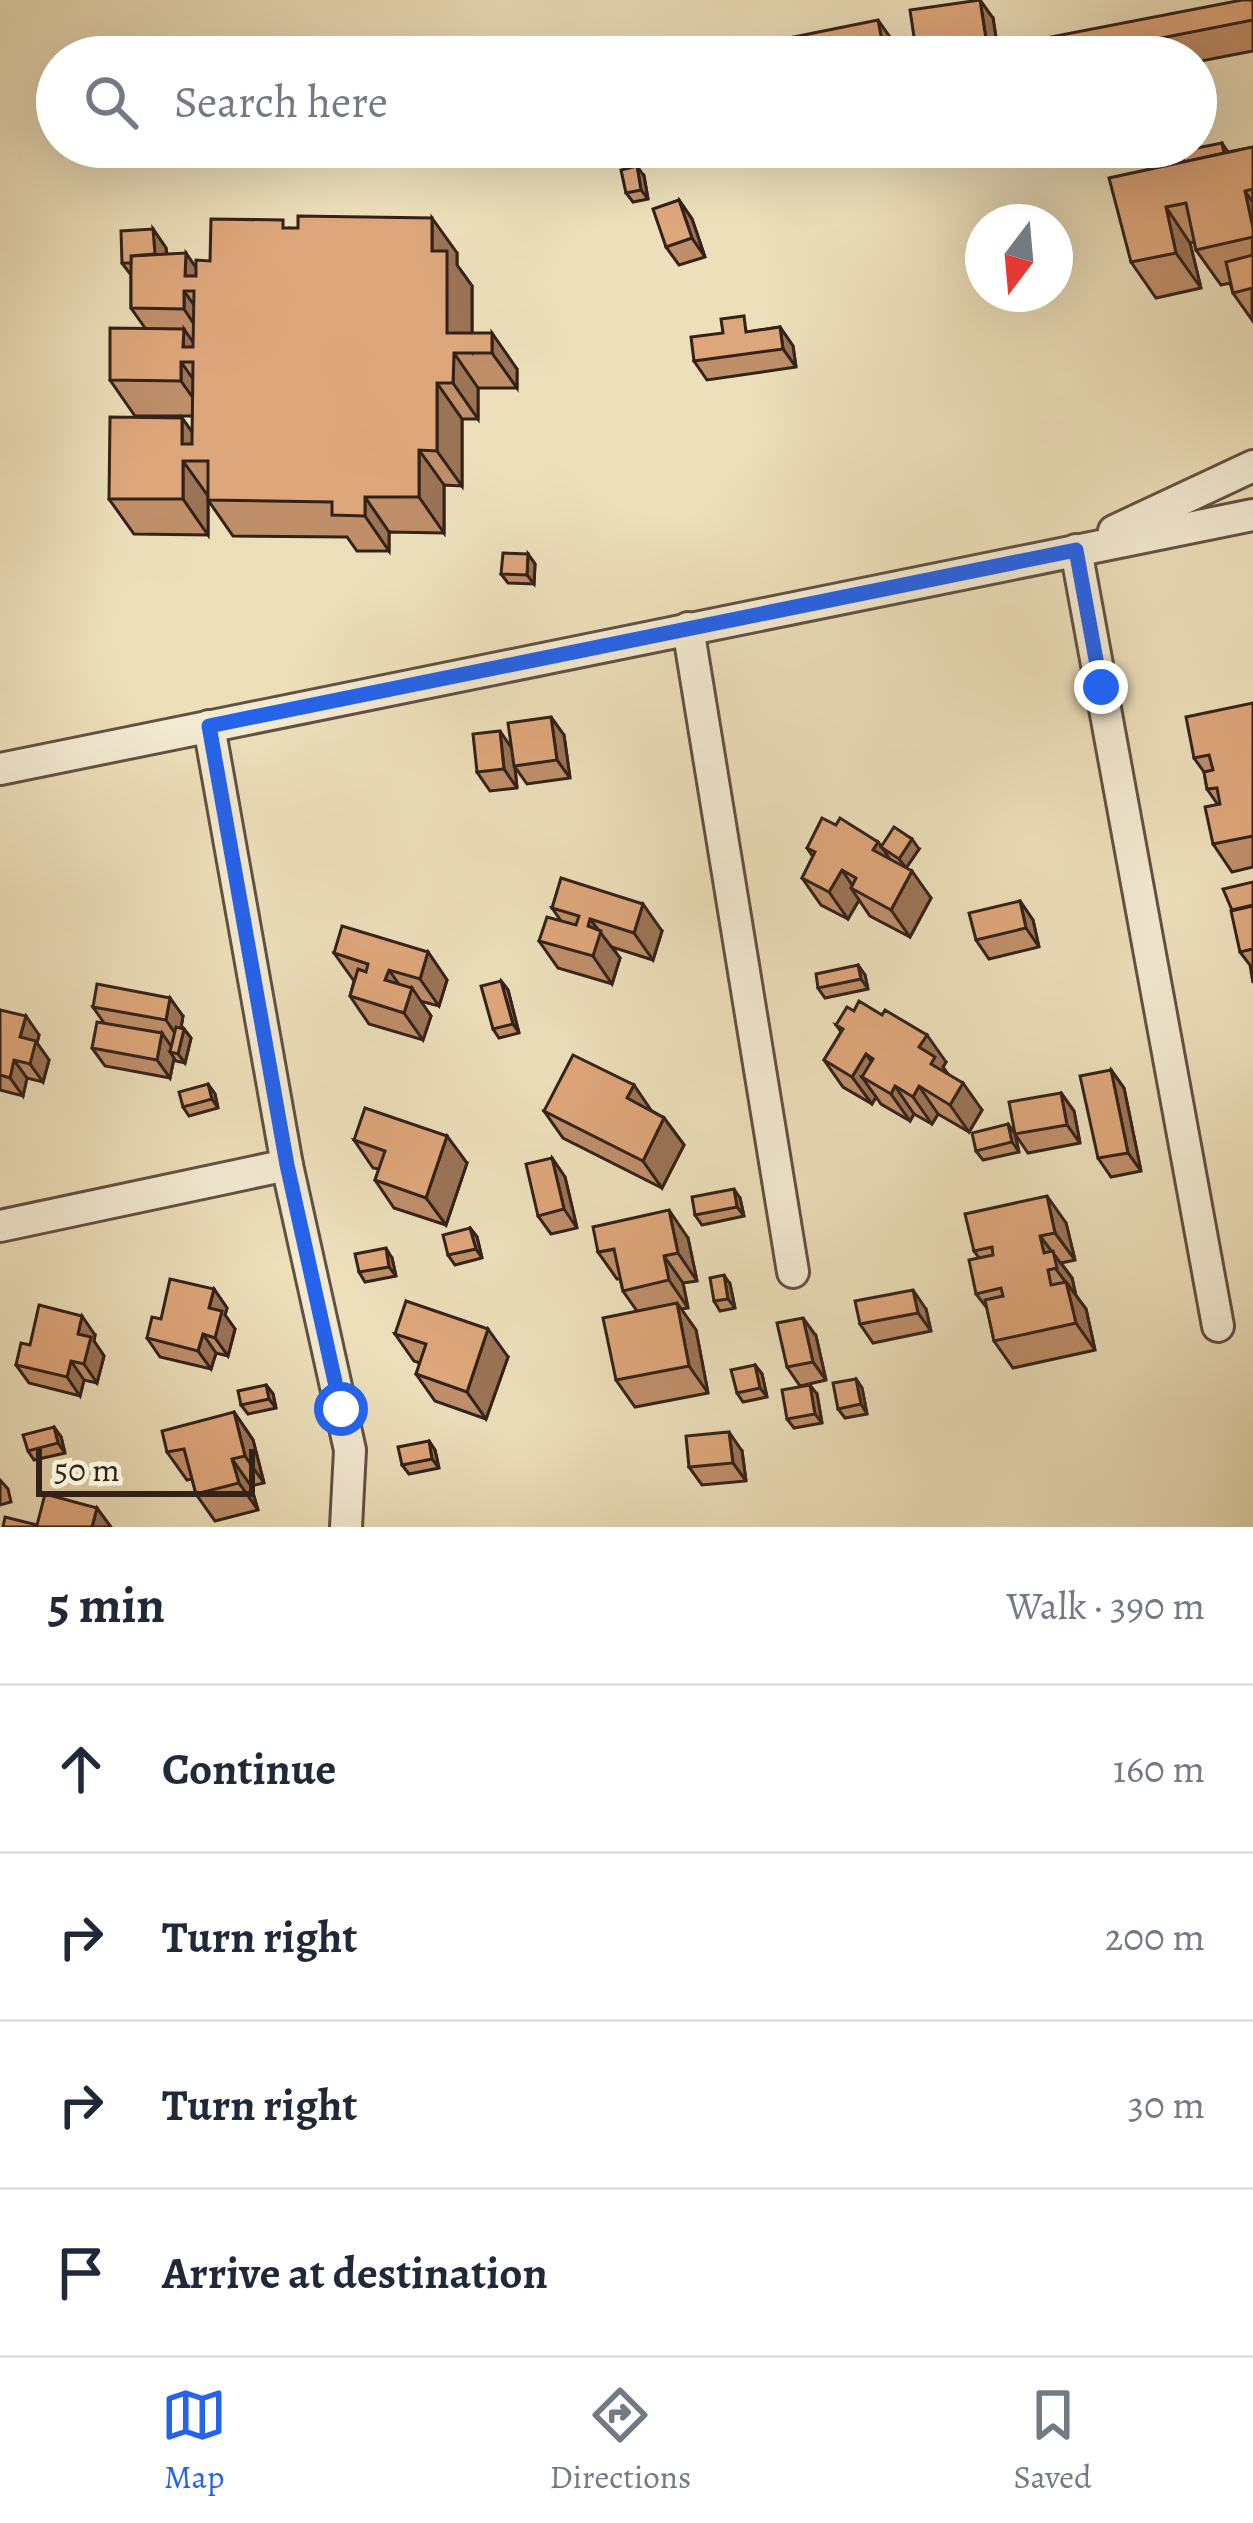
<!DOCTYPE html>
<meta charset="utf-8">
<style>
:root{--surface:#fff;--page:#f6f6f7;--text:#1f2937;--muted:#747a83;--line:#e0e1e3;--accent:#2563eb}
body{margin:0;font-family:Alegreya,serif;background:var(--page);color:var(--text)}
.compass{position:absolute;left:965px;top:204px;width:108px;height:108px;border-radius:50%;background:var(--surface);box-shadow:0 12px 48px #0002;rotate:196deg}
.scale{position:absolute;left:36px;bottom:30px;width:219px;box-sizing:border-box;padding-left:12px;border:6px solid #342219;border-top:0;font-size:33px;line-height:42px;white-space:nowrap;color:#342219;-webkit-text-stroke:9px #f3ead2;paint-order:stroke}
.stop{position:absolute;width:36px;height:36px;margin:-27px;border:9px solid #2563eb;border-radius:50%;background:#fff}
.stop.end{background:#2563eb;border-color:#fff;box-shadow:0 3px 12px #0008}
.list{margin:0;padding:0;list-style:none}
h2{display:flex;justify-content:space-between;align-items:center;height:156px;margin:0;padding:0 48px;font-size:51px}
h2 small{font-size:39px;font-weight:400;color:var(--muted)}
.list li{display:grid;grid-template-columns:78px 1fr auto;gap:36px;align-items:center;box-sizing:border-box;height:168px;padding:0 48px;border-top:3px solid var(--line)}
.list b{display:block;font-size:45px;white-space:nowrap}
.list em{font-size:39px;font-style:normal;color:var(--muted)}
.icon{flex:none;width:66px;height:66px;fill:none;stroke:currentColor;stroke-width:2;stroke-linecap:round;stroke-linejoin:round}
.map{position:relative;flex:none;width:1253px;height:1527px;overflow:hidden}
.search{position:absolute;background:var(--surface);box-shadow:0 12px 48px #0002;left:36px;right:36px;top:36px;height:132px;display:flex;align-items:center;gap:30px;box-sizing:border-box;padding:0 42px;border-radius:66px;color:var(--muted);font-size:45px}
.sheet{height:828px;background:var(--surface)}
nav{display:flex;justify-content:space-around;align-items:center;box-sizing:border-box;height:168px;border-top:3px solid var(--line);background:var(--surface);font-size:33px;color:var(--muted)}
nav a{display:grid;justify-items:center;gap:6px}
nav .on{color:var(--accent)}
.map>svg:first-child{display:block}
</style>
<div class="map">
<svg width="1253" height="1527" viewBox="0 0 1253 1527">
<rect width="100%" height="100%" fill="#ecdfba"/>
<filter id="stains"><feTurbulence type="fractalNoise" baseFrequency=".00167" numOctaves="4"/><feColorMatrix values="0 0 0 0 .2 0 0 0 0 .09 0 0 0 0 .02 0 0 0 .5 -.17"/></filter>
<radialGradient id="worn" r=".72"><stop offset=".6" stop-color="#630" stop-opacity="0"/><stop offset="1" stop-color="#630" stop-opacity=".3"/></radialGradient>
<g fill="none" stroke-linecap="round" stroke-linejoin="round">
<g stroke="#625141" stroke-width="36">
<g id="minor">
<path d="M1114,531L1253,466"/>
<path d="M1076,550L1218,1326"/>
<path d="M688,628L793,1272"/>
<path d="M209,726L287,1165L350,1450L346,1527"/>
<path d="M0,769L1253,515"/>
<path d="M0,1226L287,1165"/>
</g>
</g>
<use href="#minor" stroke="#f3ead2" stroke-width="30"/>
</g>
<g fill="#bf8f6a" stroke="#342219" stroke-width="3">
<path d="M1253,0V51L1196,62V57H1006Z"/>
<path d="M993,18L999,57H917Z"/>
<path d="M1222,143L1228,152L1253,147L1252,320L1233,293L1230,283L1221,285L1196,250L1194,242L1190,243L1201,288L1156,298L1131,262L1184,162Z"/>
<path d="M762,147H787L765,151Z"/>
<path d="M795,147H902L808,166Z"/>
<path d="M644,176L648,199L633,202L626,193Z"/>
<path d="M679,200L692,219L705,257L679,265L666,247Z"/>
<path d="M289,228L457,253V265L472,286V333L517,369V388H478V419H462V486L444,485V533L389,532V551H357L347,537L233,536L208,500V496V535L134,534L109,499L182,418L192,432L193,416H135L110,380L145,328L131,308V275L122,263L153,229L166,248L167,254L196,268Z"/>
<path d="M780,327L793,346L796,367L707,380L694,361L754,331Z"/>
<path d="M528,554L535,564L534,584L508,583L501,574Z"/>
<path d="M1253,703V867L1232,872L1213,844L1218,805L1207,789L1204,772L1194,758Z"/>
<path d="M564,735L570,778L527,784L515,767L517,788L490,791L477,772L511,748Z"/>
<path d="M836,825L878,842L882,847L919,849L906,868L931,898L910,937L870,916L859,900L848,919L821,905L802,878L813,857L807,848Z"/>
<path d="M1253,882V983L1250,965L1240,952Z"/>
<path d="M1020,901L1033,920L1039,947L989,959L976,940Z"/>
<path d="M552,908L662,931L653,960L612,947L620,958L612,984L558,968L539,941L561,921Z"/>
<path d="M428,952L447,980L439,1006L420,1001L431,1016L423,1040L369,1024L350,996L354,981L334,953Z"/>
<path d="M858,965L865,975L868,989L825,998L818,988Z"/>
<path d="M501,981L508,990L519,1033L499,1038L493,1029Z"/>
<path d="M93,1007L183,1016L181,1028L184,1029L191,1038L185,1063L176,1061L174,1058L170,1078L105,1066L92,1048L104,1023Z"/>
<path d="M0,1010L39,1035L37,1043L49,1060L43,1082L27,1078L23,1096L0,1090Z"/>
<path d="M836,1025L946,1062L943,1067L947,1073L982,1110L969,1132L938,1114L932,1124L914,1114L910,1121L881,1104L876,1097L872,1104L843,1087L824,1060L841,1032Z"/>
<path d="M1111,1070L1124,1088L1141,1171L1111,1177L1098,1158Z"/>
<path d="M208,1084L215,1094L218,1108L189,1116L183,1107Z"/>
<path d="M1061,1093L1074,1111L1080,1143L1028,1153L1015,1134Z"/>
<path d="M544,1111H652L664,1118L684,1145L662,1188L563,1138Z"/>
<path d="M1008,1124L1015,1134L1019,1152L983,1160L976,1151Z"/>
<path d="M354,1140L467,1163L446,1225L394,1208L375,1180L379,1169L373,1168Z"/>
<path d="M552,1158L565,1177L577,1228L551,1234L538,1216Z"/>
<path d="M740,1198L744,1216L702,1225L695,1215Z"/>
<path d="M1066,1223L1075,1260L1061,1263L1072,1278L1076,1296L1086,1309L1095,1350L1013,1368L994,1341L987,1308L976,1294L979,1258L974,1251Z"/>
<path d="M470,1228L477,1237L482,1258L455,1265L448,1255Z"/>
<path d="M688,1238L697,1281L683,1283L688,1308L681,1309L696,1330L708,1393L635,1407L616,1380L637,1311L623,1291L620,1279H617L598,1252Z"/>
<path d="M392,1258L396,1276L365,1282L359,1272Z"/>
<path d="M730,1284L735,1308L720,1311L714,1301Z"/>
<path d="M214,1289L227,1308L225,1315L235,1329L228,1356L216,1353L211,1369L160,1357L147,1338L161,1319Z"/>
<path d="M926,1309L931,1331L873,1343L860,1324Z"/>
<path d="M395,1334L508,1357L486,1419L435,1401L416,1374L420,1363L414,1361Z"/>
<path d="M95,1335L94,1341L104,1356L97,1383L84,1380L80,1396L29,1383L16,1365L30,1345Z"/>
<path d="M816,1336L826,1380L800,1386L787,1367Z"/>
<path d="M755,1365L762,1374L767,1397L743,1402L737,1393Z"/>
<path d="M856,1379L862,1388L867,1414L845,1418L838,1409Z"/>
<path d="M266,1385L273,1394L276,1408L248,1414L241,1405Z"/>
<path d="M817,1394L822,1423L794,1428L787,1419Z"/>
<path d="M234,1412L253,1440L264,1483L251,1486L258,1510L215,1521L196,1494L192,1479L187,1480L167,1452Z"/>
<path d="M54,1427L61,1437L65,1453L34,1460L28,1451Z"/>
<path d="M429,1441L435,1450L439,1468L409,1474L402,1465Z"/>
<path d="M742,1451L746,1481L702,1485L689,1467Z"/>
<path d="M0,1480L8,1489L11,1502L0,1505Z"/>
</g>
<g fill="#9b7456" stroke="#342219" stroke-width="3">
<path d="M980,0L993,18L999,57H992L988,52Z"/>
<path d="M878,20L897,47L899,57H885Z"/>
<path d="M637,166L644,176L648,199L641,190Z"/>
<path d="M1245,191L1253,203V228Z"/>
<path d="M679,200L692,219L705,257L692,238Z"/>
<path d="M1166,207L1190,243L1201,288L1176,253Z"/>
<path d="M432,218L457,253V265L472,286V353L447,333L432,251Z"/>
<path d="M153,229L166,248L168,280L155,262Z"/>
<path d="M186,253L210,288L185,276Z"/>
<path d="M184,291L209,326L208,345L184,309Z"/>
<path d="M780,327L793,346L796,367L783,349Z"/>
<path d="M184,329L208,364L183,347Z"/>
<path d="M492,333L517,369V388L492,353Z"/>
<path d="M454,353L478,388V419L453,383Z"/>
<path d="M181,362L206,397V416L181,381Z"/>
<path d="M437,383L462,419V486L437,451Z"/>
<path d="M182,418L207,453L182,444Z"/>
<path d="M419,450L444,485V533L419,497Z"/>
<path d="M183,461L208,496V535L183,499Z"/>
<path d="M365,497L389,532V551L365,516Z"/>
<path d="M528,554L535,564L534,584L527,575Z"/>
<path d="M551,717L564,735L570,778L557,760Z"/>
<path d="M500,731L513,750L517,788L504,769Z"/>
<path d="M912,839L919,849L906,868L899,859Z"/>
<path d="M878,842L897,869L873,850Z"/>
<path d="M842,870L856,891L851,888L859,900L848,919L829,892Z"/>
<path d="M912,871L931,898L910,937L891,910Z"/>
<path d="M1020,901L1033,920L1039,947L1026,928Z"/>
<path d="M643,904L662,931L653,960L634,933Z"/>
<path d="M590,919L620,958L612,984L593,956L588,926Z"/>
<path d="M428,952L447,980L439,1006L420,979Z"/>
<path d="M858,965L865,975L868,989L861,979Z"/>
<path d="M389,970L408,997L385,980Z"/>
<path d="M501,981L508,990L519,1033L513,1024Z"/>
<path d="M412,988L431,1016L423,1040L404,1013Z"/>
<path d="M170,998L183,1016L179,1039L166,1020Z"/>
<path d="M26,1016L39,1035L37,1043L49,1060L43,1082L30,1064L20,1037Z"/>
<path d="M184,1029L191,1038L185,1063L178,1054Z"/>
<path d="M162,1033L175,1052H170L174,1058L170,1078L157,1060Z"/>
<path d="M927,1035L946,1062L943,1067L955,1084L950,1091L919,1047Z"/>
<path d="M866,1054L885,1081L862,1077L876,1097L872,1104L852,1077Z"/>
<path d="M14,1060L27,1078L23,1096L10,1078Z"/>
<path d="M1111,1070L1124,1088L1141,1171L1128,1153Z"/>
<path d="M963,1083L982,1110L969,1132L950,1105Z"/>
<path d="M208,1084L215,1094L218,1108L212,1099Z"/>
<path d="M634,1085L653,1113L627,1098Z"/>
<path d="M895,1086L914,1114L910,1121L891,1094Z"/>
<path d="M919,1086L938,1114L932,1124L913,1097Z"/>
<path d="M1061,1093L1074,1111L1080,1143L1067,1125Z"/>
<path d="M664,1118L684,1145L662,1188L643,1161Z"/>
<path d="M1008,1124L1015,1134L1019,1152L1012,1142Z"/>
<path d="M447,1136L467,1163L446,1225L426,1198Z"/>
<path d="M552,1158L565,1177L577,1228L564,1209Z"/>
<path d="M734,1189L740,1198L744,1216L737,1207Z"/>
<path d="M1047,1196L1066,1223L1075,1260L1055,1233Z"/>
<path d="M669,1210L688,1238L697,1281L678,1253Z"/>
<path d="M470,1228L477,1237L482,1258L476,1249Z"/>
<path d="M1040,1236L1072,1278L1076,1296L1044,1253Z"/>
<path d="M386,1248L392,1258L396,1276L389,1267Z"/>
<path d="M664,1256L683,1283L688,1308L669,1280Z"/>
<path d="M724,1275L730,1284L735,1308L728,1299Z"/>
<path d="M1066,1282L1086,1309L1095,1350L1076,1323Z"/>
<path d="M214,1289L227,1308L225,1315L235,1329L228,1356L215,1338L209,1308Z"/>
<path d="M913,1290L926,1309L931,1331L918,1313Z"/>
<path d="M677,1303L696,1330L708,1393L689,1366Z"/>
<path d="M82,1316L95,1335L94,1341L104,1356L97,1383L84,1364L78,1334Z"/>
<path d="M803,1318L816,1336L826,1380L813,1362Z"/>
<path d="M488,1329L508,1357L486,1419L467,1392Z"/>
<path d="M203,1334L216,1353L211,1369L198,1351Z"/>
<path d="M71,1361L84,1380L80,1396L67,1377Z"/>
<path d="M755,1365L762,1374L767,1397L760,1388Z"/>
<path d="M856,1379L862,1388L867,1414L861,1404Z"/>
<path d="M266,1385L273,1394L276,1408L269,1399Z"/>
<path d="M810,1385L817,1394L822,1423L815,1414Z"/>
<path d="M234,1412L253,1440L264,1483L245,1456Z"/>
<path d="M54,1427L61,1437L65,1453L58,1443Z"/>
<path d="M729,1432L742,1451L746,1481L733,1463Z"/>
<path d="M429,1441L435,1450L439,1468L432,1459Z"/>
<path d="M232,1459L251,1486L258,1510L239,1483Z"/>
<path d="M97,1508L111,1527H92Z"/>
</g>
<g fill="#dea67b" stroke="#342219" stroke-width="3">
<path d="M980,0L988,52L954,57H917L910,10Z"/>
<path d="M1242,0H1253V20L1065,57H1006L1004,46Z"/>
<path d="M878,20L885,57H858V55L845,57H772L769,42Z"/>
<path d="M1222,143L1224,153L1184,162L1182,151Z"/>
<path d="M1253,147V189L1245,191L1253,228V237L1196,250L1186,203L1166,207L1176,253L1131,262L1109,178Z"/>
<path d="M637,166L641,190L626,193L621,170Z"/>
<path d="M679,200L692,238L666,247L653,209Z"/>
<path d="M298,216L432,218V251H447V333H492V353H454L453,383H437V451L419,450V497H365V516L332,515V502L208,500V461H183V499H109L110,417L182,418V444H192L193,362H181V381L110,380V328L184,329L183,347H193L194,291H184V309L131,308V256L186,253L185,276H196V260L210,261L211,219L283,220V228H298Z"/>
<path d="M153,229L155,254L131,256V263H122L121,231Z"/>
<path d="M1253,255V288L1233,293L1226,262Z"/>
<path d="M744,316L746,332L780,327L783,349L694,361L691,337L723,333L721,319Z"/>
<path d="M503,553L528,554L527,575L501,574Z"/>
<path d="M1253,703V836L1213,844L1205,807L1220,804L1217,788L1207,789L1204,772L1213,770L1209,755L1194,758L1186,717Z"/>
<path d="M551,717L557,760L514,766L508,723Z"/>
<path d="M500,731L504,769L477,772L473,734Z"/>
<path d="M822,818L836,825L840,818L878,842L873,850L912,871L891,910L851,888L856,878L842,870L829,892L802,878L815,852L807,848Z"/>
<path d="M894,827L912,839L899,859L881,847Z"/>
<path d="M561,878L643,904L634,933L590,919L588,926L601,931L593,956L539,941L547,917L576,925L579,916L552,908Z"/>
<path d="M1253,882V905L1232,910L1223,889Z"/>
<path d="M1020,901L1026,928L976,940L969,913Z"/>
<path d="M1253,906V949L1240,952L1231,911Z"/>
<path d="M342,926L428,952L420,979L389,970L385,980L412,988L404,1013L350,996L358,969L366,972L368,964L334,953Z"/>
<path d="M858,965L861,979L818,988L816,974Z"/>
<path d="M501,981L513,1024L493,1029L481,986Z"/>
<path d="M97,984L170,998L166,1020L93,1007Z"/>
<path d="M859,1001L882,1015L885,1010L927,1035L919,1047L935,1057L931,1064L963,1083L950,1105L919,1086L913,1097L895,1086L891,1094L862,1077L873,1059L866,1054L852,1077L824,1060L843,1029L836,1025L847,1007L854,1011Z"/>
<path d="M0,1010L26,1016L20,1037L36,1041L30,1064L14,1060L10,1078L0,1075Z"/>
<path d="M97,1022L162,1033L157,1060L92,1048Z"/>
<path d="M176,1027L184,1029L178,1054L170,1052Z"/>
<path d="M573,1055L634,1085L627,1098L664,1118L643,1161L544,1111Z"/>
<path d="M1111,1070L1128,1153L1098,1158L1080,1076Z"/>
<path d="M208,1084L212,1099L183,1107L179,1092Z"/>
<path d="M1061,1093L1067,1125L1015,1134L1009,1102Z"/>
<path d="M365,1108L447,1136L426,1198L375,1180L385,1151L354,1140Z"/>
<path d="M1008,1124L1012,1142L976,1151L972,1133Z"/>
<path d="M552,1158L564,1209L538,1216L526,1164Z"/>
<path d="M734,1189L737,1207L695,1215L692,1197Z"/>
<path d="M1047,1196L1055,1233L1040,1236L1044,1253L1053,1251L1057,1268L1048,1270L1051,1285L1066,1282L1076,1323L994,1341L985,1300L1003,1296L1001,1288L976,1294L969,1260L993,1255L992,1247L974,1251L965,1214Z"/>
<path d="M669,1210L678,1253L664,1256L669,1280L623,1291L614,1249L598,1252L593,1227Z"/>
<path d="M470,1228L476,1249L448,1255L443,1235Z"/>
<path d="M386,1248L389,1267L359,1272L355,1254Z"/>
<path d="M724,1275L728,1299L714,1301L710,1278Z"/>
<path d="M170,1279L214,1289L209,1308L222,1311L215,1338L203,1334L198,1351L147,1338L152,1317L161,1319Z"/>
<path d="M913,1290L918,1313L860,1324L855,1301Z"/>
<path d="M406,1301L488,1329L467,1392L416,1374L426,1344L395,1334Z"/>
<path d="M677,1303L689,1366L616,1380L603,1318Z"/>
<path d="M39,1305L82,1316L78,1334L91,1337L84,1364L71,1361L67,1377L16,1365L21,1343L30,1345Z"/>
<path d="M803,1318L813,1362L787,1367L777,1323Z"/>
<path d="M755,1365L760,1388L737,1393L731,1370Z"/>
<path d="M856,1379L861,1404L838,1409L833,1383Z"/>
<path d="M266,1385L269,1399L241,1405L238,1391Z"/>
<path d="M810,1385L815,1414L787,1419L782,1390Z"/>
<path d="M234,1412L245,1456L232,1459L239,1483L196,1494L184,1449L167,1452L162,1431Z"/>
<path d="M54,1427L58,1443L28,1451L23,1435Z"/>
<path d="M729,1432L733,1463L689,1467L686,1436Z"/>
<path d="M429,1441L432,1459L402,1465L398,1447Z"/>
<path d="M45,1494L97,1508L92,1527H3L5,1517L37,1525Z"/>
</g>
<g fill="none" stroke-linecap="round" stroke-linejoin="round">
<path stroke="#2563eb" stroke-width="15" d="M341,1409L287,1165L209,726L1076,550L1101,687"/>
</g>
<rect width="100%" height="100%" filter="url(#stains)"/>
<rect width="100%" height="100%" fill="url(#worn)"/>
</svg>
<svg class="compass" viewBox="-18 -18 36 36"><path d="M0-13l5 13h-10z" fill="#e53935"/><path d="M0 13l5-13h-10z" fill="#747a83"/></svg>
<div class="scale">50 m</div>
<div class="stop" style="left:341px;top:1409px"></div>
<div class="stop end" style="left:1101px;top:687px"></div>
<div class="search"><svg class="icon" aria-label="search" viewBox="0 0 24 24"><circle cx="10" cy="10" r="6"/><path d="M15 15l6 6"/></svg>Search here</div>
</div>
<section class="sheet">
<h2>5 min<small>Walk · 390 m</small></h2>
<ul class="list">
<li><svg class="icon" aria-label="ahead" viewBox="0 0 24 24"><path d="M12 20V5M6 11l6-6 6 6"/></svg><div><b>Continue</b></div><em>160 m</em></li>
<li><svg class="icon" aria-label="right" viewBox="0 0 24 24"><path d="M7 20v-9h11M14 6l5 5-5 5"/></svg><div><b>Turn right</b></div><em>200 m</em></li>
<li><svg class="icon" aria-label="right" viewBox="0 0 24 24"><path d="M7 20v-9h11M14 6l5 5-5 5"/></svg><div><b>Turn right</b></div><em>30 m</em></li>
<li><svg class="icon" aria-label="arrive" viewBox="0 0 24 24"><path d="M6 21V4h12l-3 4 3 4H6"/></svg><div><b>Arrive at destination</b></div></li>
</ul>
</section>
<nav>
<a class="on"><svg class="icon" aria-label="map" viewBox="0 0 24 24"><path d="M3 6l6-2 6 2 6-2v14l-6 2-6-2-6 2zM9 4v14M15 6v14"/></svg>Map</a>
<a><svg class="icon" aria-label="directions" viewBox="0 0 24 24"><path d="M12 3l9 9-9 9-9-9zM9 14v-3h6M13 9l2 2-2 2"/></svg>Directions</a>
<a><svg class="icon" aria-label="saved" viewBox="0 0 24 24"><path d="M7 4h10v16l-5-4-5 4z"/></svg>Saved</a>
</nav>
